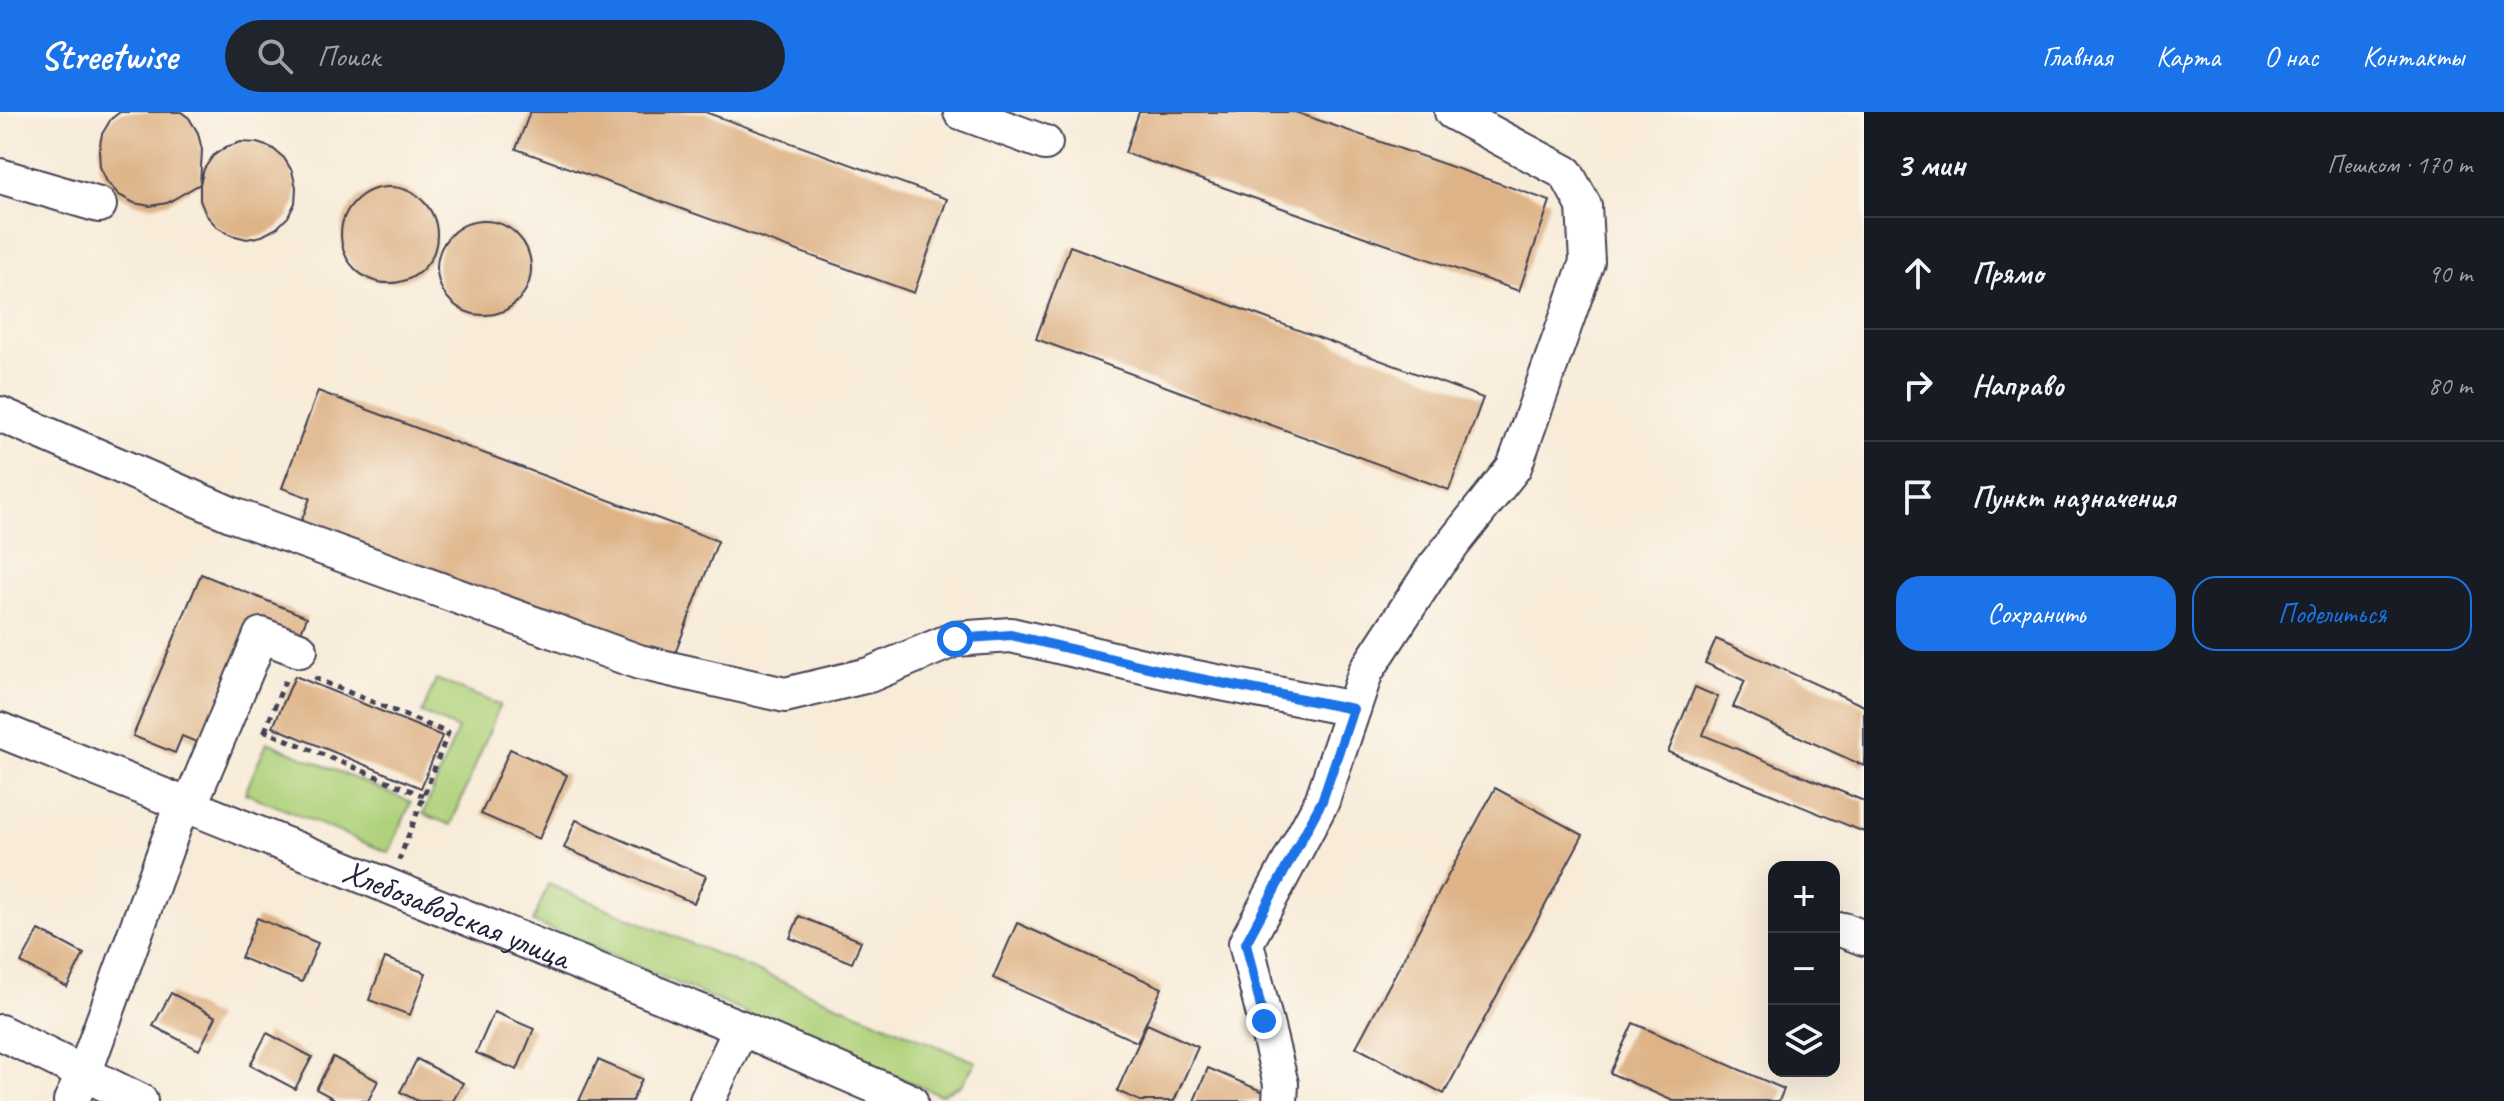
<!DOCTYPE html>
<html lang="ru">
<meta charset="utf-8">
<style>
:root{--surface:#171b24;--page:#20242c;--text:#f1f3f6;--muted:#9ea1a6;--line:#363941;--accent:#1a73e8}
body{margin:0;font-family:Caveat,sans-serif;background:var(--page);color:var(--text)}
.controls{position:absolute;right:24px;bottom:24px;display:grid;overflow:hidden;border-radius:16px;box-shadow:0 8px 32px #0002}
.controls button{width:72px;height:72px;display:grid;place-items:center;padding:0;border:0;border-bottom:2px solid var(--line);background:var(--surface);color:var(--text);font:40px sans-serif}
.stop{position:absolute;width:24px;height:24px;margin:-18px;border:6px solid #1a73e8;border-radius:50%;background:#fff}
.stop.end{background:#1a73e8;border-color:#fff;box-shadow:0 2px 8px #0008}
.list{margin:0;padding:0;list-style:none}
h2{display:flex;justify-content:space-between;align-items:center;height:104px;margin:0;padding:0 32px;font-size:34px}
h2 small{font-size:26px;font-weight:400;color:var(--muted)}
.list li{display:grid;grid-template-columns:52px 1fr auto;gap:24px;align-items:center;box-sizing:border-box;height:112px;padding:0 32px;border-top:2px solid var(--line)}
.list b{display:block;font-size:30px;white-space:nowrap}
.list em{font-size:26px;font-style:normal;color:var(--muted)}
.actions{display:flex;gap:16px;padding:24px 32px}
.actions a{flex:1;padding:18px 0;border:2px solid var(--accent);border-radius:24px;text-align:center;font-size:28px;color:var(--accent)}
.actions .main{background:var(--accent);color:#fff}
.icon{flex:none;width:44px;height:44px;fill:none;stroke:currentColor;stroke-width:2;stroke-linecap:round;stroke-linejoin:round}
.map{position:relative;flex:none;width:1864px;height:989px;overflow:hidden}
header{display:flex;align-items:center;gap:48px;box-sizing:border-box;height:112px;padding:0 40px;background:var(--accent);color:#fff}
header strong{font-size:38px}
nav{display:flex;gap:44px;margin-inline-start:auto;font-size:28px}
.search{width:560px;height:72px;background:var(--page);display:flex;align-items:center;gap:20px;box-sizing:border-box;padding:0 28px;border-radius:44px;color:var(--muted);font-size:30px}
main{display:flex}
aside{flex:1;background:var(--surface)}
.map>svg:first-child{display:block}
</style>
<header>
<strong>Streetwise</strong>
<div class="search"><svg class="icon" aria-label="search" viewBox="0 0 24 24"><circle cx="10" cy="10" r="6"/><path d="M15 15l6 6"/></svg>Поиск</div>
<nav><a>Главная</a><a>Карта</a><a>О нас</a><a>Контакты</a></nav>
</header>
<main>
<div class="map">
<svg width="1864" height="989" viewBox="0 0 1864 989">
<rect width="100%" height="100%" fill="#fbf7ec"/>
<filter id="ink" filterUnits="userSpaceOnUse"><feTurbulence type="fractalNoise" baseFrequency=".0125" numOctaves="2"/><feDisplacementMap in="SourceGraphic" scale="16" xChannelSelector="R" yChannelSelector="G"/><feConvolveMatrix kernelMatrix="1 2 1 2 8 2 1 2 1" color-interpolation-filters="sRGB"/></filter>
<filter id="wash" filterUnits="userSpaceOnUse"><feTurbulence type="fractalNoise" baseFrequency=".006" numOctaves="4" result="noise"/><feDisplacementMap in="SourceGraphic" scale="32" xChannelSelector="R" yChannelSelector="G"/><feGaussianBlur stdDeviation="1.8" result="paint"/><feColorMatrix in="noise" values="0 0 0 0 0 0 0 0 0 0 0 0 0 0 0 0 0 1.4 0 .05"/><feComposite in="paint" operator="in"/></filter>
<g filter="url(#wash)">
<rect width="100%" height="100%" fill="#f8ebd8"/>
<g fill="#afd17a" stroke="#687a5a" stroke-width="2">
<path d="M436,567L500,593L451,713L423,702L458,617L422,601Z"/>
<path d="M267,630L411,690L389,741L245,681Z"/>
<path d="M548,772L976,950L962,972L940,983L533,810Z"/>
</g>
<g id="blocks">
<g fill="#deb387">
<path d="M120,0H181L189,6L198,21L202,38L200,72L204,57L213,44L226,35L241,30L257,31L272,36L284,46L292,59L296,75L295,91L288,105L277,116L262,124L247,127L231,123L217,115L206,103L200,88V72L167,91L150,94L134,91L119,83L107,70L100,55L99,38L102,22L111,7Z"/>
<path d="M530,0H705L947,87L914,181L516,37Z"/>
<path d="M1139,0H1295L1550,89L1519,179L1125,41Z"/>
<circle cx="389" cy="123" r="48"/>
<circle cx="484" cy="156" r="47"/>
<path d="M1070,134L1483,286L1449,378L1036,227Z"/>
<path d="M318,279L718,429L671,552L300,413L310,386L282,376Z"/>
<path d="M201,462L307,505L299,525L254,507L201,632L182,624L175,641L133,624Z"/>
<path d="M1716,527L1864,594V654L1733,595L1745,569L1705,551Z"/>
<path d="M295,564L442,624L421,676L273,615Z"/>
<path d="M1695,575L1718,585L1703,623L1864,689V720L1668,640Z"/>
<path d="M510,637L567,663L539,727L481,702Z"/>
<path d="M1495,676L1583,723L1444,982L1356,935Z"/>
<path d="M576,708L706,764L694,791L564,736Z"/>
<path d="M799,804L861,829L852,851L790,826Z"/>
<path d="M257,806L318,831L302,870L241,846Z"/>
<path d="M1017,811L1162,876L1137,930L993,866Z"/>
<path d="M39,818L84,842L67,875L21,851Z"/>
<path d="M385,846L426,861L410,903L369,888Z"/>
<path d="M171,881L216,905L199,938L153,914Z"/>
<path d="M494,900L534,917L517,958L476,941Z"/>
<path d="M1633,911L1784,977L1779,989H1673L1610,961Z"/>
<path d="M1147,912L1198,935L1174,989H1140L1117,979Z"/>
<path d="M267,921L312,945L295,977L250,953Z"/>
<path d="M333,945L378,969L368,989H338L316,977Z"/>
<path d="M417,947L463,971L453,989H418L400,980Z"/>
<path d="M598,948L642,967L632,989H579Z"/>
<path d="M1208,956L1271,983L1269,989H1194Z"/>
</g>
</g>
</g>
<g filter="url(#ink)">
<use href="#blocks" fill-opacity="0" stroke="#424053" stroke-width="2"/>
<g fill="none" stroke-linecap="round" stroke-linejoin="round">
<g stroke="#424053" stroke-width="38">
<g id="minor">
<path d="M961,0L1045,31"/>
<path d="M0,64L99,93"/>
<path d="M0,302L233,403L639,550L785,583L869,563L955,527L1011,523L1181,563L1353,597"/>
<path id="s1" d="M0,618L741,916L910,989"/>
<path d="M189,695L261,523L300,538"/>
<path d="M1843,818L1864,826"/>
<path d="M0,920L140,989"/>
<path d="M71,989L84,962L182,692"/>
<path d="M707,989L741,916"/>
<path d="M1280,989L1281,972L1246,831L1322,689L1366,559L1433,457L1514,355L1587,150L1584,94L1566,61L1452,0"/>
</g>
</g>
<g stroke="#424053" stroke-width="5" stroke-dasharray="6 6" stroke-linecap="butt">
<path d="M314,566L448,621L399,748"/>
<path d="M263,618L424,684"/>
<path d="M265,619L287,564"/>
</g>
<use href="#minor" stroke="#fff" stroke-width="34"/>
</g>
</g>
<g fill="none" stroke-linecap="round" stroke-linejoin="round" filter="url(#ink)">
<path stroke="#1a73e8" stroke-width="10" d="M955,527L1011,523L1181,563L1353,597L1322,689L1246,831L1264,909"/>
</g>
<g text-anchor="middle" stroke-width="8" stroke-linejoin="round" paint-order="stroke">
<g font-size="34" fill="#22223b" stroke="#fbf7ec">
<text dy="12" stroke="none"><textPath href="#s1" startOffset="492">Хлебозаводская улица</textPath></text>
</g>
</g>
</svg>
<div class="controls">
<button>+</button>
<button>−</button>
<button><svg class="icon" aria-label="layers" viewBox="0 0 24 24"><path d="M12 4l9 5-9 5-9-5zM3 14l9 5 9-5"/></svg></button>
</div>
<div class="stop" style="left:955px;top:527px"></div>
<div class="stop end" style="left:1264px;top:909px"></div>
</div>
<aside>
<h2>3 мин<small>Пешком · 170 m</small></h2>
<ul class="list">
<li><svg class="icon" aria-label="ahead" viewBox="0 0 24 24"><path d="M12 20V5M6 11l6-6 6 6"/></svg><div><b>Прямо</b></div><em>90 m</em></li>
<li><svg class="icon" aria-label="right" viewBox="0 0 24 24"><path d="M7 20v-9h11M14 6l5 5-5 5"/></svg><div><b>Направо</b></div><em>80 m</em></li>
<li><svg class="icon" aria-label="arrive" viewBox="0 0 24 24"><path d="M6 21V4h12l-3 4 3 4H6"/></svg><div><b>Пункт назначения</b></div></li>
</ul>
<div class="actions"><a class="main">Сохранить</a><a>Поделиться</a></div>
</aside>
</main>
